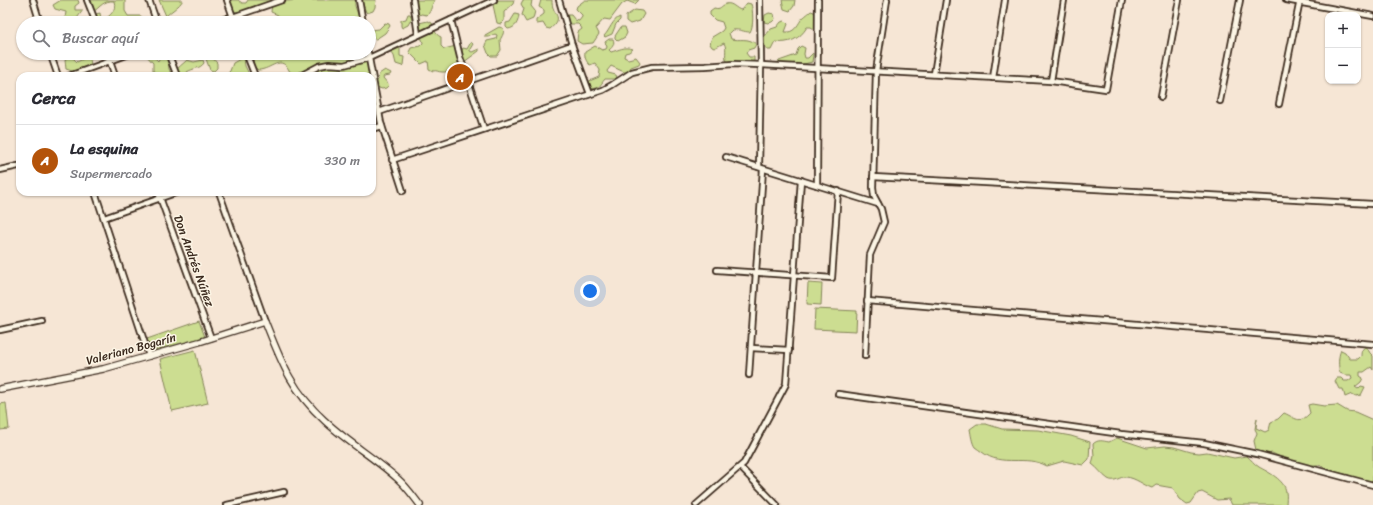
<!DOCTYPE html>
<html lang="es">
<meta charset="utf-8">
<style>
:root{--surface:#fff;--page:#f7f7f7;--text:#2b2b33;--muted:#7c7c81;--line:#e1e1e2;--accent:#b45309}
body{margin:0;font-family:Sriracha,sans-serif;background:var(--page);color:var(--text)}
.controls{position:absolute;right:12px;top:12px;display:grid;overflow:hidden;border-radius:8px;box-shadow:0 1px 3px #0004}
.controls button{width:36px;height:36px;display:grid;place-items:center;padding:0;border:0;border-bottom:1px solid var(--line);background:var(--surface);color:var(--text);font:20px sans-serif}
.you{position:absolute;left:590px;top:291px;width:14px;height:14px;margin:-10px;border:3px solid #fff;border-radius:50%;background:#1a73e8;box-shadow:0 0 0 6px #1a73e833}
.badge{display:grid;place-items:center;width:26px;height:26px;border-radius:50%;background:var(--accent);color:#fff;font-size:13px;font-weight:700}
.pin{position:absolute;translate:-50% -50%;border:2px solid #fff;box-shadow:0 1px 4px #0006}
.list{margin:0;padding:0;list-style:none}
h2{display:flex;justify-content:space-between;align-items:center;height:52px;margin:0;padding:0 16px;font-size:17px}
h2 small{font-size:13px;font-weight:400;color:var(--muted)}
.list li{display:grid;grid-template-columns:26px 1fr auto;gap:12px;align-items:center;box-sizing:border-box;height:72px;padding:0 16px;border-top:1px solid var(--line)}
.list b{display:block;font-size:15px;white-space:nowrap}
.list p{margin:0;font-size:13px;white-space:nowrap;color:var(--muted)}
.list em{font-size:13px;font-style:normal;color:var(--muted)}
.icon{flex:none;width:22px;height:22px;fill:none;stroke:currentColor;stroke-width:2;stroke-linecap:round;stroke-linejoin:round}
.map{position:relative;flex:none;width:1373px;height:505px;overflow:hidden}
.search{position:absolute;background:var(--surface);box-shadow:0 1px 3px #0004;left:16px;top:16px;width:360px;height:44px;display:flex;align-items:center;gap:10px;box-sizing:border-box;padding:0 14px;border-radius:22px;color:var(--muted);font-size:15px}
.panel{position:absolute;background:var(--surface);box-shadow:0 1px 3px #0004;left:16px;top:72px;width:360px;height:124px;border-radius:12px}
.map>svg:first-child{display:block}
</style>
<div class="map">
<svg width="1373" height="505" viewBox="0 0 1373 505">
<rect width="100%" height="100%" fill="#f6e6d5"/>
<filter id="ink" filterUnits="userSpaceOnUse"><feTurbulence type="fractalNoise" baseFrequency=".025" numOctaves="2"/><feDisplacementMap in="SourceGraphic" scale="8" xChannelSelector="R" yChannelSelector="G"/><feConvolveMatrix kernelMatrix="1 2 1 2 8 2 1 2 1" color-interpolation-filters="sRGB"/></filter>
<g filter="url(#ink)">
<g fill="#ccdd91" stroke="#848458">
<path d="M61,0H78L79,3L75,6V10H83L75,21L79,23L85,21L87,23H58L65,18L66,12L55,9L53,5Z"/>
<path d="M87,0H125V11L128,16H141L146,23H124L118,21L116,23H95L93,20L96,14L100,13L101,20L103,21C110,15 117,11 114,1C104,0 100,7 93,12Z"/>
<path d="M159,0H183C179,7 172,10 166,16Z"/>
<path d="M227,0H238L242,3H246L248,0H272C268,2 264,3 260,5C250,10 242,15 230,10Z"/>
<path d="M297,0H355V6L361,23H281L278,15L271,12L272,3Z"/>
<path d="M361,0H376L375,7L373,11L367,13L366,12Z"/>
<path d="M413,0H435C431,4 432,11 427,15L421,14L416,18Z"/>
<path d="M496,0H514L513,4L504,12V21L501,24L497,23L493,5Z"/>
<path d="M523,0H532L531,6L535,11L533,19L526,22L522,15L524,9L521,4Z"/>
<path d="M541,0H552C551,15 566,16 550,29L546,28L543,23L537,24L536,23V20L544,14V10L539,7Z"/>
<path d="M585,0H639L635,4L627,1L622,4L610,20L604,19L596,28L599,34L593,43L582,44L577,41L578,32L582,29L581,27L578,24H568L565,16L567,15H571L575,20L579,21L582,17V15L576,9L577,6Z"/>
<path d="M782,0H795L794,6L790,11L784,9Z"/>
<path d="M747,3L751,4C753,10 754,26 750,32C743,32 741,29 732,30L729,33L731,39C740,41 748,37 756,44L754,48L748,50L746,53L749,57H754V61L753,63H728C723,57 728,50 724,43L714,48L712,47L710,44L712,37L722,31L724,28L722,22L715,20L710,15V11L714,8C721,10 720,6 726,4C732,2 736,9 741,10Z"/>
<path d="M635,10L642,11L644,14L640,21L630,24L626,21V16Z"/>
<path d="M811,11L814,12L816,19V28L814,29L811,27H807C800,39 789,44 775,42L771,50H767L764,44V37L771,29L777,27L781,22L785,21L788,24L785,32C794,33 797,26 801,20C802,18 809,13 811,11Z"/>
<path d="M769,13L774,14L775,19L772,22L768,23L764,22L765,15Z"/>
<path d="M408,14H410L412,18L408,25L402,28L401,26V20L406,19Z"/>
<path d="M515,14L519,15C518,22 516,28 508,29L506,27V23L510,22Z"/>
<path d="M620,17V20L616,24L612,34L605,37L604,36C610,30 612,20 620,17Z"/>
<path d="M428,21L432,23C435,29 434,34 441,37V46L444,49L456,46C459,58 462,66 448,71C445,72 446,72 442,72C438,72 437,70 433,71L429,69L428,61L421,64L409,52L411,48L420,46L423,43L422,39L415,34V25L419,23Z"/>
<path d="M385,23L389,24L390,26L385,33L376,39L370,38V30L379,29Z"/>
<path d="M499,27L503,28C505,32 502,36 500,40L501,50L497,56H491L488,53L485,45L487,41L496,39L497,35L495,34L489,37H485V35Z"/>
<path d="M621,27H625L627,33L625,37L618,41L615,38V36Z"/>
<path d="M609,39H613C615,43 613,47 609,50L611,52C619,50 624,46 633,49L629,52L625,53L624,57L628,59L636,57L640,62L639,64L631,67L628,72H624L611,66L607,71L608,73L616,75L617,77L616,79H605C599,86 600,90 588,88L587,82L599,77L600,70L595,63L590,65C586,62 584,56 585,52L595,46L602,50L606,49L607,47L605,42Z"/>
<path d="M471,42L473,44L470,49V51L472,52L479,49V51L464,62L461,52L463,48L467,49Z"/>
<path d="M398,46L400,47V56L404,57L403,65L402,66L396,64L394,56L392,53L393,49Z"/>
<path d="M801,46L805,48L804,54L805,58H808L813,53V55L812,62L800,65L794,63L782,70L777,68L776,66L779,61L796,55L798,49Z"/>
<path d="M148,53H154L155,58L158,61L159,59L158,53H165L168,59L169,69L171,73L175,72C178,67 183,64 187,60L194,62L203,60L204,63C200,69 193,68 187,72V76H163L153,71V63L146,55Z"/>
<path d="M201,53H212L210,55L217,63V68L214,71L210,70L205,56Z"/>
<path d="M256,53C260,55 262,58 266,60L269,57L270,53H363L372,76H355C349,69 342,70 334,71L333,76H300L298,74L290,72C281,53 272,70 258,70L252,65Z"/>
<path d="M68,57H72L77,62L87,57L90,59L91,65L86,75L76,76L72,71L66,69L65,60Z"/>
<path d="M242,58L244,59L245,66L250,76H220L227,74L230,71L233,63Z"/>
<path d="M385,70L391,73L390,75L384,76L383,78L389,85L386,88L382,89L376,87L375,83L378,80L379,74Z"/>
<path d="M808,283L822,284L821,305L807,304Z"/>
<path d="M815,309L857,311L856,331L814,329Z"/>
<path d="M199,321L205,337L151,351L147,339Z"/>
<path d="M1366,346L1370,353L1373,356V370L1371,367L1364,372H1360V376L1363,378L1361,382L1355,387L1358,389L1361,386L1365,387L1361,395L1356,396L1352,394L1345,397L1343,389H1339L1335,381L1337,378H1341L1344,381H1348L1352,378L1351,375H1345L1340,373C1338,366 1338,356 1341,350L1345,352L1350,359H1358L1361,356C1361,351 1362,349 1366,346Z"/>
<path d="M195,350L208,403L172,411L160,359Z"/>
<path d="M6,403L9,429L0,430V404Z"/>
<path d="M1312,404L1324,406L1337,405L1347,411L1355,412L1373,420V481L1353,478L1349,475L1331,471L1319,465H1306L1289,461L1272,453L1268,454L1256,450L1254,441L1257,433L1255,429L1257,418L1256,428L1265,432L1269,430L1271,422L1278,419L1284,413C1296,418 1299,425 1310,413L1308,405Z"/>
<path d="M977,424H986L1002,429L1038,430L1071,436L1090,442L1089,459L1083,465L1064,461L1047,466C1025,454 1002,468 982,452C980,450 977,449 975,447C972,443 971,434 970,429Z"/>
<path d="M1117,438L1147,448L1165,446L1174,447L1191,452L1199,453L1207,452L1234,458L1247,456C1251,459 1254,464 1259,467C1268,472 1285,480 1286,492C1287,496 1286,501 1286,505H1232L1229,499L1217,500L1202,492L1198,493L1191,503L1187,504L1180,499L1173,488L1156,485L1152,488C1143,485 1136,478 1126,477C1120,476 1115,483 1108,479C1102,475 1098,468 1092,464L1094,456L1093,444C1098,439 1103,441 1109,442Z"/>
</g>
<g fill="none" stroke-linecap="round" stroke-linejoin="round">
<g stroke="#3b2a1e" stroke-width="8">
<g id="minor">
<path d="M33,0L40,23"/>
<path d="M87,0L96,23"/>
<path d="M149,0L157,23"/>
<path d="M227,0L235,23"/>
<path d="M359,0L363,23"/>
<path d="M413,0L418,35"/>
<path d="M559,0L572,45L590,94"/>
<path d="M1286,0L1373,16"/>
<path d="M233,17L282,0"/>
<path d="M451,20L460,57L484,129"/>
<path d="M214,23L233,16"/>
<path d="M50,53L58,76"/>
<path d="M107,53L115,76"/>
<path d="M168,53L177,76"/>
<path d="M246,53L255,76"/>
<path d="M368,53L381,123L403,191"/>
<path d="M934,74L946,0"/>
<path d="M69,76L132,53"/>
<path d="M300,76L319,66L329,64L344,65L369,58L494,0"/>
<path d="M993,78L1005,0"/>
<path d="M1051,81L1064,0"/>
<path d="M1161,97L1179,0"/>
<path d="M1220,101L1240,0"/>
<path d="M1279,104L1300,0"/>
<path d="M379,112L572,45"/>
<path d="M372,129L382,126"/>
<path d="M726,157L878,204"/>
<path d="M392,160L603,90L612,85L632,72L652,67L705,66L733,64L761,65L1051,81L1106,89L1122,0"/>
<path d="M759,167L761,65L760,0"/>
<path d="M0,170L18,166"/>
<path d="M873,177L1373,204"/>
<path d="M817,185L818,0"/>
<path d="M95,192L149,356"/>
<path d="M158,192L211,338"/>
<path d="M219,192L265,321"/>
<path d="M104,218L178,192"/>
<path d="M717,270L832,278L838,191"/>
<path d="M867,301L1373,344"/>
<path d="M0,330L42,321"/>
<path d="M751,348L789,350"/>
<path d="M865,356L870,255L884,222L881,209L874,196L873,187L876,71L887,0"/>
<path d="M749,375L763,169"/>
<path d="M838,394L1121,434L1204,443L1257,454L1373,485"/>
<path d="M740,467L777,505"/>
<path d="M227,505L284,492"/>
<path d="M696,505L744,463L786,384L801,180"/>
</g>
</g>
<g stroke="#3b2a1e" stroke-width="8">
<path id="tertiary" d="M0,389L103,369L199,342L265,321C281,361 291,390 324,420C347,442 375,458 398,479C407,487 413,496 420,505"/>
</g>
<use href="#minor" stroke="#fcf5e5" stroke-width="4.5"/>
<use href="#tertiary" stroke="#fcf5e5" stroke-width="5.5"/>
</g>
</g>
<g text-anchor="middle" stroke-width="3" stroke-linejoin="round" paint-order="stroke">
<g font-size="12" fill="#3b2a1e" stroke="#fcf5e5">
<text transform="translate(194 261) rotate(70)" y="4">Don Andrés Núñez</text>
<text transform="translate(131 349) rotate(-15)" y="4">Valeriano Bogarín</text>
</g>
</g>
</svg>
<div class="controls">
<button>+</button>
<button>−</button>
</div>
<div class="you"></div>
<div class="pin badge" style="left:460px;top:77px">A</div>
<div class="search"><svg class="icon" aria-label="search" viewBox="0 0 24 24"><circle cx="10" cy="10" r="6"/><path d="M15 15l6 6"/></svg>Buscar aquí</div>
<section class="panel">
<h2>Cerca<small></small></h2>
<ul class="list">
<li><span class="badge">A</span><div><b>La esquina</b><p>Supermercado</p></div><em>330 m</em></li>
</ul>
</section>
</div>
